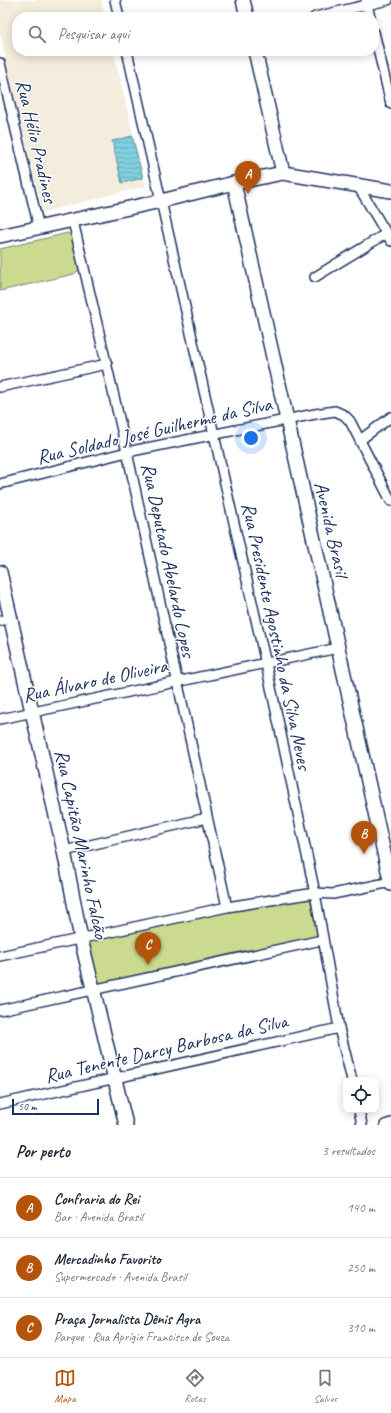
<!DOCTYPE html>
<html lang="pt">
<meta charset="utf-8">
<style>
:root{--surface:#fff;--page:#f2f2f3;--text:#1f2937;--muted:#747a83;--line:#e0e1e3;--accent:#b45309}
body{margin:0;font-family:Caveat,sans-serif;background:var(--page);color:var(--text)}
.controls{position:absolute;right:12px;bottom:12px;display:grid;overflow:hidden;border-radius:8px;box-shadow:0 2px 10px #0003}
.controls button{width:36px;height:36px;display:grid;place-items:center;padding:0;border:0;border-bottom:1px solid var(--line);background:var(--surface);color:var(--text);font:20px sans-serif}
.scale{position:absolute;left:12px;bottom:10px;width:87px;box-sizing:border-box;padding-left:4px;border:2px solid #1b2f5e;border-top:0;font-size:11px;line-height:14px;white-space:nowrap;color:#1b2f5e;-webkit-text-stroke:3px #fff;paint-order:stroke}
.you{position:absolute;left:251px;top:438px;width:14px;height:14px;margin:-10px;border:3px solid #fff;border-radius:50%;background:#1a73e8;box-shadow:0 0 0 6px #1a73e833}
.badge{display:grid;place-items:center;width:26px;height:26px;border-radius:50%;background:var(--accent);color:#fff;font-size:13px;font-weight:700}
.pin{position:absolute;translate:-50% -33px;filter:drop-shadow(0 1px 2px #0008)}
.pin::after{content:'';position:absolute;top:21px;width:14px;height:12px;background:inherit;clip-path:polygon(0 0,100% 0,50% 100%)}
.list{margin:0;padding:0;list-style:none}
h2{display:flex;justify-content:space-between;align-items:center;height:52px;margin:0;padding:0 16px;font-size:17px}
h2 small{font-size:13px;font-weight:400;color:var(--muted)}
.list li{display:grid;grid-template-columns:26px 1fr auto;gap:12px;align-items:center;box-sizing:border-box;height:60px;padding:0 16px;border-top:1px solid var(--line)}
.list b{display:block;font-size:15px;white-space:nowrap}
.list p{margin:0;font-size:13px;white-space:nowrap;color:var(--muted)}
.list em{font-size:13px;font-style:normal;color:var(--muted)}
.icon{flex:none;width:22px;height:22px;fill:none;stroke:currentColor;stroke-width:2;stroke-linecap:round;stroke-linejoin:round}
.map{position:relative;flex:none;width:391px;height:1125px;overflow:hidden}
.search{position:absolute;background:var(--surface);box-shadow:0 2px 10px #0003;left:12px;right:12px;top:12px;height:44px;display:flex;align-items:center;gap:10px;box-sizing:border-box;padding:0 14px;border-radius:16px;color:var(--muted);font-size:15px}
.sheet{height:232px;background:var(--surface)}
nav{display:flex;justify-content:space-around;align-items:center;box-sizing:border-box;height:56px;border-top:1px solid var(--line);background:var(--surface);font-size:11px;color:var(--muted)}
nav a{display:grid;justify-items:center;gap:2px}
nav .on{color:var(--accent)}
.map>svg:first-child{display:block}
</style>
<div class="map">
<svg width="391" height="1125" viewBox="0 0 391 1125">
<defs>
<pattern id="water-rules" width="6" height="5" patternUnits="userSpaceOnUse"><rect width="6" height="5" fill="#81cfde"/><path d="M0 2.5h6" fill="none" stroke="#6fb2c1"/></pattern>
</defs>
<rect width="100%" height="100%" fill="#fff"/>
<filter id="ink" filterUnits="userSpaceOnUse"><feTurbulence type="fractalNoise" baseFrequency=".025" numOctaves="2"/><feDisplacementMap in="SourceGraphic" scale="8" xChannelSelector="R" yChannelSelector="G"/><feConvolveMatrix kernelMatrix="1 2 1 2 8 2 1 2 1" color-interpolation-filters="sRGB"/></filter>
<g filter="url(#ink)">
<path fill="#f4ecdd" d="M0,0H101L105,17H17V51H113L146,186L43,212L0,34Z"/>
<g fill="#cbda8e" stroke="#738476">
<path d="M68,233L75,241L81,268L74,274L0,291V249Z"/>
<path d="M315,893L322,940L95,990L81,939Z"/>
</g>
<path fill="url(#water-rules)" stroke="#588fab" d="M132,136L143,178L122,183L112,141Z"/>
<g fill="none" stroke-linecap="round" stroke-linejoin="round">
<g stroke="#1b2f5e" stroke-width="12">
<g id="street">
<path d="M115,0L119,17"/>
<path d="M366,0L370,17"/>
<path d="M315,17L388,0"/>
<path d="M374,32L391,104"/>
<path d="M127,51L266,664L315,893L339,1028L352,1080"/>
<path d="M0,63L39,228"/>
<path d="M358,186L391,241"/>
<path d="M73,221L127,452L227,907"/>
<path d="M315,277L387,233"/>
<path d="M0,387L107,364"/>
<path d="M360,440L391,417"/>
<path d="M0,484L127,452L315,414L335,411L344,415L350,421L391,501"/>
<path d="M0,621L11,618"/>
<path d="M0,719L338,648"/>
<path d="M64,851L207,818"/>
<path d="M0,956L227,907L315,893L333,894L391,882"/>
<path d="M0,1010L322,940"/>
<path d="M0,1104L339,1028"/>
<path d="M359,1110L362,1125"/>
<path d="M385,1125L391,1123"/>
</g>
</g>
<g stroke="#1b2f5e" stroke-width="16">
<g id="secondary">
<path d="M243,0L247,17"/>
<path d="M255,51L283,173"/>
<path d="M234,183L391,884"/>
<path d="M0,236L161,201L234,183L283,173L391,191"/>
<path d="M0,572L64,851L81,939L126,1125"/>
</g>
</g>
<use href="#street" stroke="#fff" stroke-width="9"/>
<use href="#secondary" stroke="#fff" stroke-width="13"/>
</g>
</g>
<g text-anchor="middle" stroke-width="3" stroke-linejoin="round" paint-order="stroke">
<g font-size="20" fill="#1b2f5e" stroke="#fff">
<text transform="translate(37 141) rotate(77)" y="7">Rua Hélio Pradines</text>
<text transform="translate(154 430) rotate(-13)" y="7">Rua Soldado José Guilherme da Silva</text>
<text transform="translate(332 529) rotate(77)" y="7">Avenida Brasil</text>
<text transform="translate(169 560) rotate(78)" y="7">Rua Deputado Abelardo Lopes</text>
<text transform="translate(277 636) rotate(78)" y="7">Rua Presidente Agostinho da Silva Neves</text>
<text transform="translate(95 680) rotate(-12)" y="7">Rua Álvaro de Oliveira</text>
<text transform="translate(82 844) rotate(78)" y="7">Rua Capitão Marinho Falcão</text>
<text transform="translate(166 1048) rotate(-13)" y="7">Rua Tenente Darcy Barbosa da Silva</text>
</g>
</g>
</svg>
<div class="controls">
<button><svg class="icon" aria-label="locate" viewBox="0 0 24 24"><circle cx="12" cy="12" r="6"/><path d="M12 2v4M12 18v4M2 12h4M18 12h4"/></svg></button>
</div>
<div class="scale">50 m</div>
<div class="you"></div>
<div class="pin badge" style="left:248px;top:194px">A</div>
<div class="pin badge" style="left:364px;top:854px">B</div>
<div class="pin badge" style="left:148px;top:965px">C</div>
<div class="search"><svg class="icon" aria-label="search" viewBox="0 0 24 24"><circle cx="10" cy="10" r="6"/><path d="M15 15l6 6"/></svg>Pesquisar aqui</div>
</div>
<section class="sheet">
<h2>Por perto<small>3 resultados</small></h2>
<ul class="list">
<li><span class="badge">A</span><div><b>Confraria do Rei</b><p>Bar · Avenida Brasil</p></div><em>140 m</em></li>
<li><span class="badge">B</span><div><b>Mercadinho Favorito</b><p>Supermercado · Avenida Brasil</p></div><em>250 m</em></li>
<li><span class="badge">C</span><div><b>Praça Jornalista Dênis Agra</b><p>Parque · Rua Aprígio Francisco de Souza</p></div><em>310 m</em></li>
</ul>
</section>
<nav>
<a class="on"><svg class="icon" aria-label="map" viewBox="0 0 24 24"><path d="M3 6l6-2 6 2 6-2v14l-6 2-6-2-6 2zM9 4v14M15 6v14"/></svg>Mapa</a>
<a><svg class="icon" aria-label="directions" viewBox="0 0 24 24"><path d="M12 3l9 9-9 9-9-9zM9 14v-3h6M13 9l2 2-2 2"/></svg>Rotas</a>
<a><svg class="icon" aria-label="saved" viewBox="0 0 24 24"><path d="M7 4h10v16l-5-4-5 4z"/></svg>Salvos</a>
</nav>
